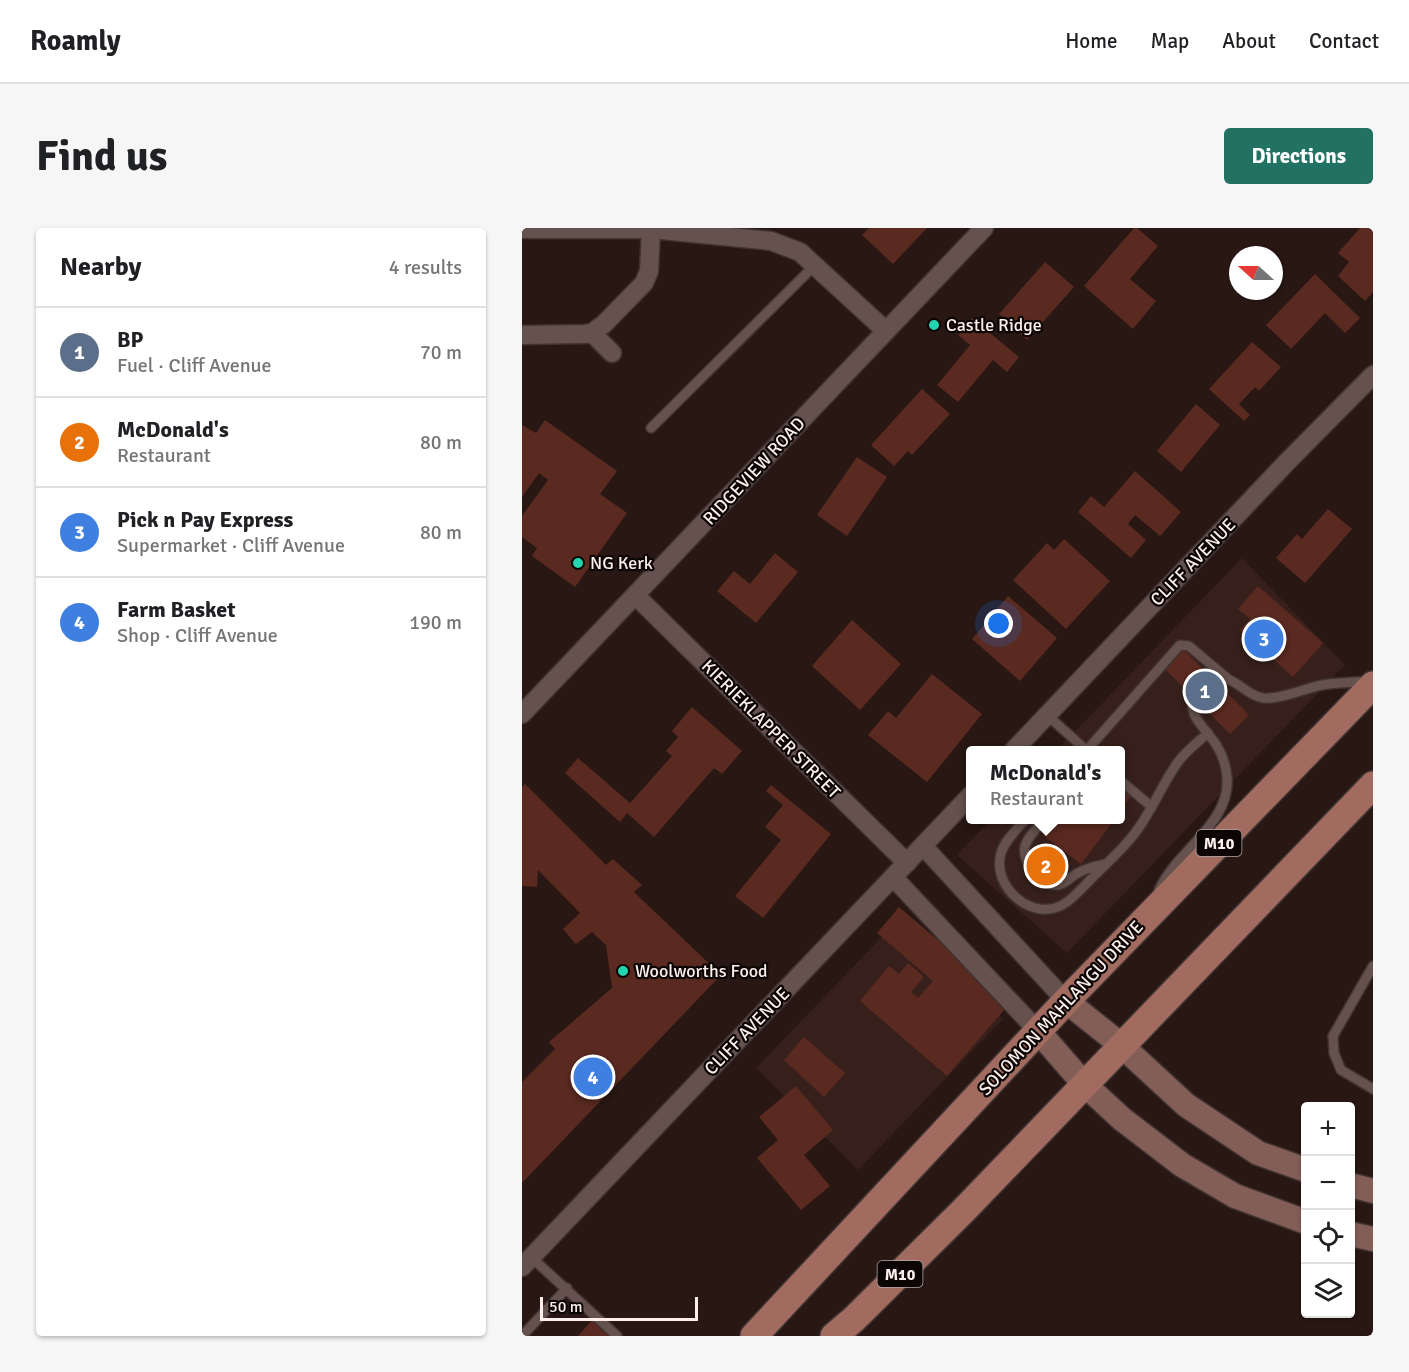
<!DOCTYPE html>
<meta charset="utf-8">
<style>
:root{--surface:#fff;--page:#f6f6f6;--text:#202124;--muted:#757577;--line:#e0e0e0;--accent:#217263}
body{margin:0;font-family:Signika,sans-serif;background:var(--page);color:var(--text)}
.controls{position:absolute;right:18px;bottom:18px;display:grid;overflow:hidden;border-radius:6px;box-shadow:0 2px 4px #0004}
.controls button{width:54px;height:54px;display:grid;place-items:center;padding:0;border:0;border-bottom:2px solid var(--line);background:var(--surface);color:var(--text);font:30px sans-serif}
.compass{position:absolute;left:707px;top:18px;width:54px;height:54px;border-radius:50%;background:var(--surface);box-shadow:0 2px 4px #0004;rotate:291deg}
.scale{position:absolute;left:18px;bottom:15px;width:158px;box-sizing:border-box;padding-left:6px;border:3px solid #fcefec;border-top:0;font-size:16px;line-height:21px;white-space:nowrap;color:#fcefec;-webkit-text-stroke:4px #0b0504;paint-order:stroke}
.you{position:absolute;left:477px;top:396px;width:21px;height:21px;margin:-15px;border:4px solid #fff;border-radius:50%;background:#1a73e8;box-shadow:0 0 0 9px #1a73e833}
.badge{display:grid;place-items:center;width:39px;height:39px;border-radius:50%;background:var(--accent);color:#fff;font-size:20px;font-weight:700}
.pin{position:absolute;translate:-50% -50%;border:3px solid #fff;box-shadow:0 2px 6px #0006}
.popup{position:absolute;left:444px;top:518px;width:159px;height:78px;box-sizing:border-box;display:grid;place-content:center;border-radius:6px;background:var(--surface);filter:drop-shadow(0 2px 4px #0005);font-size:20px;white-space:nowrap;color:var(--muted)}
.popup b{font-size:22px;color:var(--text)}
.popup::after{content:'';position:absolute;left:50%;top:100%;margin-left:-12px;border:12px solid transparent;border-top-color:var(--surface)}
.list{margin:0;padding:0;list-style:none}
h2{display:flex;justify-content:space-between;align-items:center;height:78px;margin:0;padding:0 24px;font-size:26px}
h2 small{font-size:20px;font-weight:400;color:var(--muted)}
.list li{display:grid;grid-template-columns:39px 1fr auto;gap:18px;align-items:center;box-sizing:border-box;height:90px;padding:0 24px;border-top:2px solid var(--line)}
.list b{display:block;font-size:22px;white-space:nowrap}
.list p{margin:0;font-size:20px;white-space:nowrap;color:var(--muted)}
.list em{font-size:20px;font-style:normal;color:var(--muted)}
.icon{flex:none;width:33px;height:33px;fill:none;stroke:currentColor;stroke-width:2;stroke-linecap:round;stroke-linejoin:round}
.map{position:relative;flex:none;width:851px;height:1108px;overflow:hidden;border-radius:6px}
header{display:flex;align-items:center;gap:36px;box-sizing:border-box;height:84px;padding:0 30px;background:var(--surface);border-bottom:2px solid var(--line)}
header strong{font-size:28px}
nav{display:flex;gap:33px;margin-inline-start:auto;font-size:21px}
.intro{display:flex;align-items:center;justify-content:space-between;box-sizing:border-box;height:144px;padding:0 36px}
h1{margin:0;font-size:42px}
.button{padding:15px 27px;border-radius:6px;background:var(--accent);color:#fff;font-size:21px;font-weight:700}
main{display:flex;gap:36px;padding:0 36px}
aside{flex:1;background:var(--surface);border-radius:6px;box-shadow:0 2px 4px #0004}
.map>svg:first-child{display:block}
</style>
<header>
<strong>Roamly</strong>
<nav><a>Home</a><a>Map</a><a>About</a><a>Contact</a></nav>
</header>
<div class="intro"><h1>Find us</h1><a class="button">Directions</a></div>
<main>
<aside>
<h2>Nearby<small>4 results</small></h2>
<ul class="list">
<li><span class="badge" style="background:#5c6f8a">1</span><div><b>BP</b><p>Fuel · Cliff Avenue</p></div><em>70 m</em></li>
<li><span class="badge" style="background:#e8710a">2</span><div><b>McDonald's</b><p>Restaurant</p></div><em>80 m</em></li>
<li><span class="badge" style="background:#3f7fe0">3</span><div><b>Pick n Pay Express</b><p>Supermarket · Cliff Avenue</p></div><em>80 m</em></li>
<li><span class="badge" style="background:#3f7fe0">4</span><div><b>Farm Basket</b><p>Shop · Cliff Avenue</p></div><em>190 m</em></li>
</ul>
</aside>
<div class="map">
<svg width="851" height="1108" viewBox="0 0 851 1108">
<rect width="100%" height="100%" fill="#281713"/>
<g fill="#37201b">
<path d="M720,330L823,437L545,725L435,627L469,592H599V522H535Z"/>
<path d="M379,689L481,791L336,942L234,840Z"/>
</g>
<g fill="#5a2a20">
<path d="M347,0H405L371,36L340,7Z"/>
<path d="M612,0H615L636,18L608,51L634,73L611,101L562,58Z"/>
<path d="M838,0H851V64L843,73L816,48L827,34L816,25Z"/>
<path d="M523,34L552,59L505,112L477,86Z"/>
<path d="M793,46L838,90L823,105L803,85L769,121L744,97Z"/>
<path d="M450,90L497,129L485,144L471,132L436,174L415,157L448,117L436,107Z"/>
<path d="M730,114L759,139L737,163L733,159L717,176L728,187L722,193L687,161Z"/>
<path d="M400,161L428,186L390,227L386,223L372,238L349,217Z"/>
<path d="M674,176L698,197L659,244L635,223Z"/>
<path d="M23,192L95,243L78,266L105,285L53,359L10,328L15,320L0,309V288L26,252L17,245L0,269V197L14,205Z"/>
<path d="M335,229L365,249L325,308L295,287Z"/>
<path d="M613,243L659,284L638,308L613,287L606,296L624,312L609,330L556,284L569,268L582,279Z"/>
<path d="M806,281L830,301L783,355L754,330L775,306L780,311Z"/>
<path d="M542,311L588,353L544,401L491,352L525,315L532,322Z"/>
<path d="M253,325L276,344L234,395L195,363L212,343L228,356Z"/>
<path d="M736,358L801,415L771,449L718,402L728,391L716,381Z"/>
<path d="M486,368L535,410L498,453L450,411Z"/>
<path d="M330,392L379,436L338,482L290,438Z"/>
<path d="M661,421L727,487L708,506L642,440Z"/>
<path d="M410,446L460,486L405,554L346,507L366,483L374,490Z"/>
<path d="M170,479L220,523L200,546L192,540L132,609L105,585L98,594L43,545L56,530L108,575L150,528L144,523L156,509L150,503Z"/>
<path d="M599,550L614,561L599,581Z"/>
<path d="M3,556L84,637L91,631L120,657L112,664L199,747L0,955V854L33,821L27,814L90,760L84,717L70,704L54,716L41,701L58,685L16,642L15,659L0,658V559Z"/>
<path d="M249,557L309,606L241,690L213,668L259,612L243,599L261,577L244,563Z"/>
<path d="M534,592H592L559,636L522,608Z"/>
<path d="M377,679L489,774L425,848L338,773L367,738L377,746L386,735L402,749L389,764L396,770L411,753L355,705Z"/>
<path d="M282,809L323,845L302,869L262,832Z"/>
<path d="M274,858L311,902L282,927L308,958L279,982L235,930L256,912L237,889Z"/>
<path d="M74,1088L96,1108H56Z"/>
</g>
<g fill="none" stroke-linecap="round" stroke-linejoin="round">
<g stroke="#3f3231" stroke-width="12">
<g id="service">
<path d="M129,200L293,37"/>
<path d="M691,451C712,445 722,467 741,470C758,472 783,460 800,457C815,454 831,455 846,453"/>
<path d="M525,487L564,522"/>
<path d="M565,522L658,417L667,418L706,451"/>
<path d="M599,553L630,579"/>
<path d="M503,592C495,601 483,612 479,625C469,659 511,695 542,676C552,670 561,659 569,651C584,636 601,621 613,605C630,583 640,556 656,534C664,523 676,514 686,505"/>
<path d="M523,592C516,599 506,608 503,618C499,634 519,659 536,657C544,656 549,648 556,645C564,640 574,638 583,636"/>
<path d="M637,662C654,623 709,596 705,549C704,538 701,528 695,518C688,505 664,487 672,471"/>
<path d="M851,738L811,808L812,825L819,842L851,861"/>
<path d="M9,1029L95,1108"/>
<path d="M0,1108L45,1060"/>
</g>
</g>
<g stroke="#3f3231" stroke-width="21">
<g id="minor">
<path d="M0,1H129L249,13L278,24L364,103"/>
<path d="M70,105L90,125"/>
<path d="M1,107L62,106L70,105L82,96L122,55L127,43L129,1"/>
<path d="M114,368L385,635"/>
<path d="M0,486L462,0"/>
<path d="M492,522L764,235L851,147"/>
<path d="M401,618L544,773"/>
<path d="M371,649L516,803"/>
<path d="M0,1039L449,567"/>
</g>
</g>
<g stroke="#3f3231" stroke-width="27">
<g id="secondary">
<path d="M544,773L599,817L664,877L736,925L784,942"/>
<path d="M516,803L562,856L600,891L660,937L713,968L784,994"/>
<path d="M828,957L851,963"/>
<path d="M828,1006L851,1011"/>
</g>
</g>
<g stroke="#3f3231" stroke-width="30">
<g id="primary">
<path d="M232,1108L544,773L851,457"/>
<path d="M312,1108L332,1091L442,982L851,557"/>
</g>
</g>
<use href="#service" stroke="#65514d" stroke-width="9"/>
<use href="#minor" stroke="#65514d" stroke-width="18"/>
<use href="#secondary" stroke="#835e56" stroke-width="24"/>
<use href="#primary" stroke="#a16b60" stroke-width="27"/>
</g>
<g fill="#22d5af" stroke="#0b0504" stroke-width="2">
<circle cx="412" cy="97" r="6"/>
<circle cx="56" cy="335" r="6"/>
<circle cx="101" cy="743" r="6"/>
</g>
<g text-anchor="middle" stroke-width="4.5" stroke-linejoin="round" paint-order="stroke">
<g fill="#0b0504" stroke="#b4a9a6" stroke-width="1.5">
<rect x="674.5" y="602" width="45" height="26" rx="4.5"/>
<rect x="355.5" y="1033" width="45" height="26" rx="4.5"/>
</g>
<g font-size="16" font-weight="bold" fill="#fcefec">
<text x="697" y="621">M10</text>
<text x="378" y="1052">M10</text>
</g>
<g font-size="18" fill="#fcefec" stroke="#0b0504" text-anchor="start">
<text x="424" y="103">Castle Ridge</text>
<text x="68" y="341">NG Kerk</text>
<text x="113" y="749">Woolworths Food</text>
</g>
<g font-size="18" fill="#fcefec" stroke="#0b0504">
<text transform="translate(232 243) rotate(-47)" y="6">RIDGEVIEW ROAD</text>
<text transform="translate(671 334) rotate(-46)" y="6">CLIFF AVENUE</text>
<text transform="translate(249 501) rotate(45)" y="6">KIERIEKLAPPER STREET</text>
<text transform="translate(539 780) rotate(-47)" y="6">SOLOMON MAHLANGU DRIVE</text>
<text transform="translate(225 803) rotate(-46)" y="6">CLIFF AVENUE</text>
</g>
</g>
</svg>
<div class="controls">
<button>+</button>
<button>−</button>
<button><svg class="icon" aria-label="locate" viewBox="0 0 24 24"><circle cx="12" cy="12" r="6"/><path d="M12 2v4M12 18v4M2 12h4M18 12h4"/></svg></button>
<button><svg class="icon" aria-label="layers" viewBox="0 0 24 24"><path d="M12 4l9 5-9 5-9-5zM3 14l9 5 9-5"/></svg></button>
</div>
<svg class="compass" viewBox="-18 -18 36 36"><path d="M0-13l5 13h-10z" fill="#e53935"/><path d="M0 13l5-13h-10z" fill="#757577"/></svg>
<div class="scale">50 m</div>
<div class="you"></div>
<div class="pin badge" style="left:683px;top:463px;background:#5c6f8a">1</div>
<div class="pin badge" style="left:524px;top:638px;background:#e8710a">2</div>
<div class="popup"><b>McDonald's</b>Restaurant</div>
<div class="pin badge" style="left:742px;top:411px;background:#3f7fe0">3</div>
<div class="pin badge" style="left:71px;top:849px;background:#3f7fe0">4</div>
</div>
</main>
